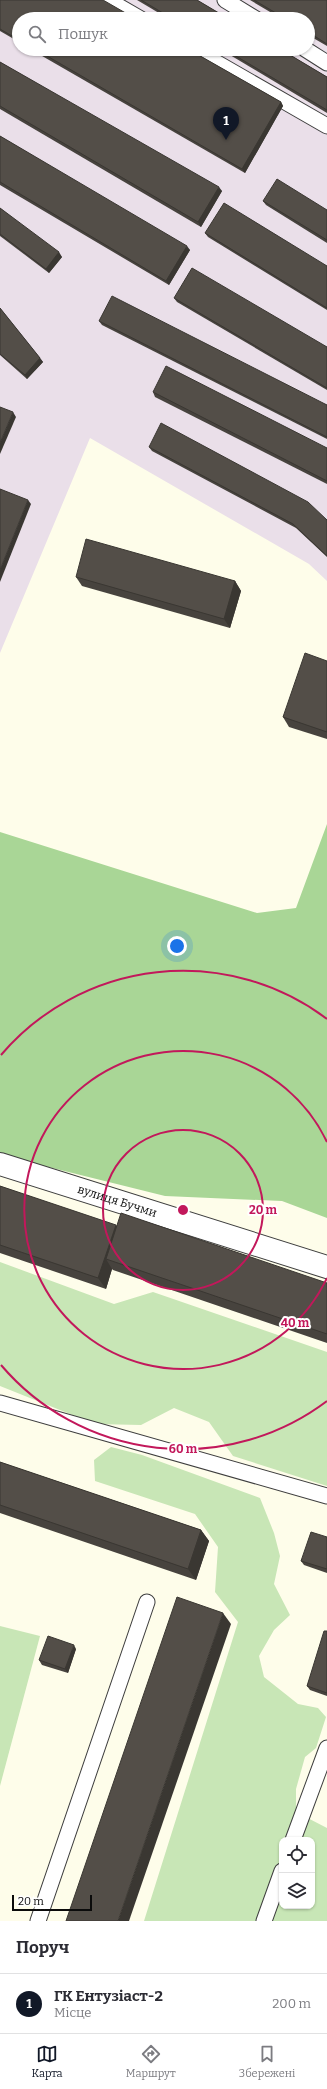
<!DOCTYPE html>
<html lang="uk">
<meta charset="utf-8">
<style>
:root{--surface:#fff;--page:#f2f2f3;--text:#2b2b33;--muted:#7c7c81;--line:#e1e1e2;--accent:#111827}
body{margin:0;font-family:Bitter,serif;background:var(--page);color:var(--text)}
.controls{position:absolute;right:12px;bottom:12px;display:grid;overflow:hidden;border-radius:8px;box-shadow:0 1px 3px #0004}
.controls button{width:36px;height:36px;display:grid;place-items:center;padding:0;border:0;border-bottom:1px solid var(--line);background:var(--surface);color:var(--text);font:20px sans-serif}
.scale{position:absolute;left:12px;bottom:10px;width:80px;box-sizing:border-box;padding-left:4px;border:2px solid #0b0b0b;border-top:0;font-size:11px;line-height:14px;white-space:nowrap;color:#0b0b0b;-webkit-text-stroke:3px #fff;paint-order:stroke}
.you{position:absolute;left:177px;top:946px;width:14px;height:14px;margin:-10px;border:3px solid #fff;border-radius:50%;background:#1a73e8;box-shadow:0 0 0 6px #1a73e833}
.badge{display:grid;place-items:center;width:26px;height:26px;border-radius:50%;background:var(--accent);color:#fff;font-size:13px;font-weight:700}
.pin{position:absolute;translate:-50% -33px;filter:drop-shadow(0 1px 2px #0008)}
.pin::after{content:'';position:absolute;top:21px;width:14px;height:12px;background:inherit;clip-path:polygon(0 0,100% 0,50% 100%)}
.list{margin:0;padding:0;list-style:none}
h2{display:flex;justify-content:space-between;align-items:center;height:52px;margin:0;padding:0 16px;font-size:17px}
h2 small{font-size:13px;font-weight:400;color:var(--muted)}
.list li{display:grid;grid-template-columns:26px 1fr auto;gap:12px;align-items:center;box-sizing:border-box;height:60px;padding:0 16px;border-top:1px solid var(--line)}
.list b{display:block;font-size:15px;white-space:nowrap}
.list p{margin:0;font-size:13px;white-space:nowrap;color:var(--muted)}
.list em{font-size:13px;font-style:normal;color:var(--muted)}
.icon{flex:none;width:22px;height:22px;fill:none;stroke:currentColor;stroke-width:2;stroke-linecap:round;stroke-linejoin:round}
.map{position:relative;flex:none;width:327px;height:1921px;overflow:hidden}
.search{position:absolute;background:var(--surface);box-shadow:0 1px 3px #0004;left:12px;right:12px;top:12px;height:44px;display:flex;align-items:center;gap:10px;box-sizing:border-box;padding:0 14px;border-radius:22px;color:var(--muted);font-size:15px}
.sheet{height:112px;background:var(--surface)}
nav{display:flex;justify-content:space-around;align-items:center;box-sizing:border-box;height:56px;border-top:1px solid var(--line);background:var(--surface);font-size:11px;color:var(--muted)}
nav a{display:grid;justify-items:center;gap:2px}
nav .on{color:var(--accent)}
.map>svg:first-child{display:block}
</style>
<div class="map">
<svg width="327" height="1921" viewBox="0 0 327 1921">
<rect width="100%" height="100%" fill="#fefdea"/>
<path fill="#eadfe9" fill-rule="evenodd" d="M0,0H327V581L309,564L90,438L0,653ZM19,19H308V49H19Z"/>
<g fill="#c8e6b6" fill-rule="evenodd">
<path d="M0,1262L114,1304L153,1292L327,1352V1486L233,1456L209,1422L174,1408L141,1425L95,1424L0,1386Z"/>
<path d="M111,1447L142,1455L260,1498L274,1533L280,1556L274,1584L290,1615L274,1630L259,1656L264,1677L298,1704L318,1708L326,1717L316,1748L305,1757L296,1789V1812L327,1828V1921H144L238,1622L215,1592L218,1547L195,1514L95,1481L94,1460ZM282,1840H312V1906H282Z"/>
<path d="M0,1626L40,1636L0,1786Z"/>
</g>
<path fill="#a9d696" d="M327,824V1218L282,1201L165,1196L0,1155V832L257,913L296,908Z"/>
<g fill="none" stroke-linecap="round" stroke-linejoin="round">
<g stroke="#3e3e3e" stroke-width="17">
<g id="lane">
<path d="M108,0L141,19"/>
<path d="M225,0L256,19"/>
<path d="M193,49L327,126"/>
<path d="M305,49L327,63"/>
<path d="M0,1403L327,1496"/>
<path d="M293,1840L327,1748"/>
<path d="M38,1921L147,1602"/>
<path d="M264,1921L282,1871"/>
</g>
</g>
<g stroke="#3e3e3e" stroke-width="24">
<g id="street">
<path id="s1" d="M0,1164L327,1267"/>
</g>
</g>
<use href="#lane" stroke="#fff" stroke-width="15"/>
<use href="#street" stroke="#fff" stroke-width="22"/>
</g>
<g fill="#47433e">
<path d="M0,0L19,19V42L0,31Z"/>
<path d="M137,0H197L229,19H169Z"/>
<path d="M250,0H327V46L308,35V19H282Z"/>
<path d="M30,49H188L281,102L283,106L245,173Z"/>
<path d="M220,49H280L327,77V113Z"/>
<path d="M0,62L222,191L201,227L0,109Z"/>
<path d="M0,136L190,250L169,285L0,185Z"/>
<path d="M263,201L327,210V243L266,205Z"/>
<path d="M0,208L62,257L49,273L0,236Z"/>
<path d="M205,233L327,266V310L208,237Z"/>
<path d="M174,298L327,347V390L177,302Z"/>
<path d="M0,308L43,362L27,379L0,355Z"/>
<path d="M99,321L327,405V439L102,325Z"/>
<path d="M153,392L327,448V484L155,397Z"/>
<path d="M149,447L327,520V557L296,528L152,451Z"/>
<path d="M76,577L235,581L241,591L230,628L82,586Z"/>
<path d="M327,661V739L289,727L283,717Z"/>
<path d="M0,1186L117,1226L327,1283V1343L113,1270L112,1269L106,1289L0,1253Z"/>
<path d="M0,1462L201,1530L209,1541L196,1580L0,1513Z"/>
<path d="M327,1537V1573L304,1565L301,1561Z"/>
<path d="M327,1631V1696L310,1690L307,1686Z"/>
<path d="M76,1649L68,1673L42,1665L39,1660Z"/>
</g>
<g fill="#3a3732">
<path d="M281,102L283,106L245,173L242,169Z"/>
<path d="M219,187L222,191L201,227L198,222Z"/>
<path d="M187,246L190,250L169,285L166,281Z"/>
<path d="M59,252L62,257L49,273L46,269Z"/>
<path d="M40,358L43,362L27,379L25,375Z"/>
<path d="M13,412L16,417L0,454V443Z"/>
<path d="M28,500L31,504L0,582V570Z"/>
<path d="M235,581L241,591L230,628L224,619Z"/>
<path d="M116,1225L124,1236L106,1259L112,1269L106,1289L98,1278Z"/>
<path d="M201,1530L209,1541L196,1580L188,1569Z"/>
<path d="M223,1613L231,1624L129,1921H118Z"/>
<path d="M74,1645L76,1649L68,1673L65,1669Z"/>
</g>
<g fill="#534e48" stroke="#3a3732">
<path d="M0,0H103L136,19H19V40L0,29Z"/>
<path d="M141,0H197L229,19H173Z"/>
<path d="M254,0H327V44L308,32V19H286Z"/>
<path d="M35,49H188L281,102L242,169Z"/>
<path d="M224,49H280L327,77V110Z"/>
<path d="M0,62L219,187L198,222L0,106Z"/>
<path d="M0,136L187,246L166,281L0,182Z"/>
<path d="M277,179L327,210V240L263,201Z"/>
<path d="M224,203L327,266V308L205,233Z"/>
<path d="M0,208L59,252L46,269L0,234Z"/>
<path d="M192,268L327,347V388L174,298Z"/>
<path d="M112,296L327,405V437L99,321Z"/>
<path d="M0,308L40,358L25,375L0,354Z"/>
<path d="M166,366L327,448V481L153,392Z"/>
<path d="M0,407L13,412L0,443Z"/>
<path d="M161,423L308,502L327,520V556L293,524L149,447Z"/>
<path d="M0,489L28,500L0,570Z"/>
<path d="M86,539L235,581L224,619L76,577Z"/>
<path d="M305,653L327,661V732L283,717Z"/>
<path d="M0,1186L116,1225L98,1278L0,1245Z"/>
<path d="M121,1213L327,1283V1334L106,1259Z"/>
<path d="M0,1462L201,1530L188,1569L0,1505Z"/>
<path d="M311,1532L327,1537V1569L301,1561Z"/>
<path d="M177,1597L223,1613L118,1921H66Z"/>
<path d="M324,1631H327V1693L307,1686Z"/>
<path d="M48,1636L74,1645L65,1669L39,1660Z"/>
</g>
<g fill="none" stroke="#c2185b" stroke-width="2">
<circle cx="183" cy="1210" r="80"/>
<path d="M327 1278A159 159 0 1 1 327 1142"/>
<path d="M327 1401A239 239 0 0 1 1 1365M1 1055A239 239 0 0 1 327 1019"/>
</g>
<g text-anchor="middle" stroke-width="4" stroke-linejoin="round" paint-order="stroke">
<g font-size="12" fill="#0b0b0b" stroke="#fff">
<text dy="4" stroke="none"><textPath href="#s1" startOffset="123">вулиця Бучми</textPath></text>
</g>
</g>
<circle cx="183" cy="1210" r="6" fill="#c2185b" stroke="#fff" stroke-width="2"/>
<g font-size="12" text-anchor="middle" font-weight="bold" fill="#c2185b" stroke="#fff" stroke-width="4" stroke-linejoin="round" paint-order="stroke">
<text x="263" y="1214">20 m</text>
<text x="295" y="1327">40 m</text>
<text x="183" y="1453">60 m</text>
</g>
</svg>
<div class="controls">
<button><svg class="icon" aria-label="locate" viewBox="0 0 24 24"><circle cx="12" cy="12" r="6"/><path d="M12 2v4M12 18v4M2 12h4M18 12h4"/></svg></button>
<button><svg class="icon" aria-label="layers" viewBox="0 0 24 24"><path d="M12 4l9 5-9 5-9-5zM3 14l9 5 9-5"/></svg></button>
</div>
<div class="scale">20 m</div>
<div class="you"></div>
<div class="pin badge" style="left:226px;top:140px">1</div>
<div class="search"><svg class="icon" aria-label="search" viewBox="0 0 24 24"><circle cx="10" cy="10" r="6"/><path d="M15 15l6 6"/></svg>Пошук</div>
</div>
<section class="sheet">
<h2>Поруч<small></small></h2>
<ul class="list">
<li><span class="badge">1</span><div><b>ГК Ентузіаст-2</b><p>Місце</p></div><em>200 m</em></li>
</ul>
</section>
<nav>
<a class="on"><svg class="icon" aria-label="map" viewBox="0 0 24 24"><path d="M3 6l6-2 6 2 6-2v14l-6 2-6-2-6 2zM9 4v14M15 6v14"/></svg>Карта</a>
<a><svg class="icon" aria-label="directions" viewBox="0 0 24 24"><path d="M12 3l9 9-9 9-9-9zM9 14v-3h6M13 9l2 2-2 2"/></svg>Маршрут</a>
<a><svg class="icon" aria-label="saved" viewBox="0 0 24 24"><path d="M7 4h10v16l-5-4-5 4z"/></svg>Збережені</a>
</nav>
